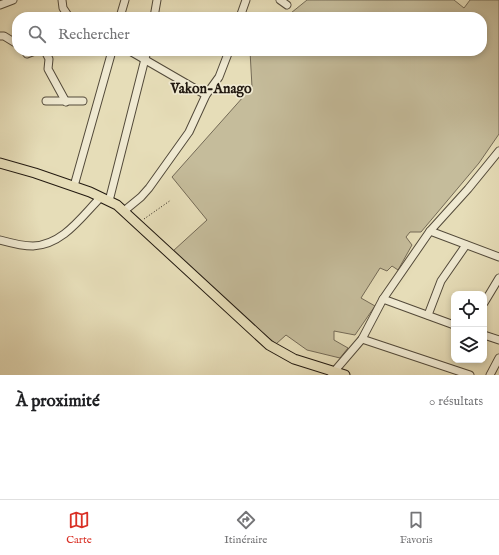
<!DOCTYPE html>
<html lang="fr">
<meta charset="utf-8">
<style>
:root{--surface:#fff;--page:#f2f2f2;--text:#202124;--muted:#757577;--line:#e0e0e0;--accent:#d93025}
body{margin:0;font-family:"IM FELL English",serif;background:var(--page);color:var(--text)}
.controls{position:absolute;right:12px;bottom:12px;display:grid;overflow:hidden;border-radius:8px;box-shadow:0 2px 6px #0003}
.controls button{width:36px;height:36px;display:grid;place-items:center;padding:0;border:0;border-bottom:1px solid var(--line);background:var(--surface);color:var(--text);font:20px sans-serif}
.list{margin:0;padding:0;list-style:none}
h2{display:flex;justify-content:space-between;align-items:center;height:52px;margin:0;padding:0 16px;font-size:17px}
h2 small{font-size:13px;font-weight:400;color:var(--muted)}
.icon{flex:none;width:22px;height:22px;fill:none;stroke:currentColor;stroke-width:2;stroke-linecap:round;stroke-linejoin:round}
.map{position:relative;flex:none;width:499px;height:375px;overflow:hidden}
.search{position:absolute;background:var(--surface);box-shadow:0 2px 6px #0003;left:12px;right:12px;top:12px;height:44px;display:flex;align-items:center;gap:10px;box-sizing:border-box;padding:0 14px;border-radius:16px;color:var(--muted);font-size:15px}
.sheet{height:124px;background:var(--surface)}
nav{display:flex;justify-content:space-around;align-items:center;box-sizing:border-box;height:56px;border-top:1px solid var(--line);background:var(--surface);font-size:11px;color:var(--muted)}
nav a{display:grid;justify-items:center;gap:2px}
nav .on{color:var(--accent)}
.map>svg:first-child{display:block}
</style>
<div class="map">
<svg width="499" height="375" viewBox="0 0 499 375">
<rect width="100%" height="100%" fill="#e6ddb8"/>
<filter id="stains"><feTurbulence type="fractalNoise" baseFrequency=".005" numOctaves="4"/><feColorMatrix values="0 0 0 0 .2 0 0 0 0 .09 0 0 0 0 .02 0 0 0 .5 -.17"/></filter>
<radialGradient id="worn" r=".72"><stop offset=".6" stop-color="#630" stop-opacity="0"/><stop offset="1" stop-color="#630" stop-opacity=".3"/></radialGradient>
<path fill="#c5bc9b" stroke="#746a56" d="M307,0H454L464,8L470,0H499V134L479,163L421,232H410L406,237L412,245L398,270L392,266L387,271L380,268L361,298L375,306L355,335L334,331V340L348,348L340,358L307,350L286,335L276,344L256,327L249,324L173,251L207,220L172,177L252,87L250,51H482V17H286Z"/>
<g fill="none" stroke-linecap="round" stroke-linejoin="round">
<g stroke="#534a3a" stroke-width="9">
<g id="minor">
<path d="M62,0L63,8L69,17"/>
<path d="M280,0L287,5"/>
<path d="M0,5L13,0"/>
<path d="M120,17L125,0"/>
<path d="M154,17L157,0"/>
<path d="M240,17L246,0"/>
<path d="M0,36H4L17,44"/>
<path d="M25,51L27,54L35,51"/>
<path d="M45,51L49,59L48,69L66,102"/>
<path d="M130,51L206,95"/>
<path d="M46,101H83"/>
<path d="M74,186L112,51"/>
<path d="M109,201L147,51"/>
<path d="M124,211L141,197L149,188L189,132L206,95L219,77L229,51"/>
<path d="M430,231L499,257"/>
<path d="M0,240C11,243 22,246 33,246C63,245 82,216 101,197"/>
<path d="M383,299L454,325"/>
<path d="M484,303L499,278"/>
<path d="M428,315L441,281L466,245"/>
<path d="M484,335L499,340"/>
<path d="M362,339L470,375"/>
<path d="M332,374L362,339L383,299L430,231L468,189L499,151"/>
<path d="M490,375L499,358"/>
</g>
</g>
<g stroke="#221910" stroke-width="11">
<path id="major" d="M0,163L35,173L90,192L117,205L269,345L294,359L345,375"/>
</g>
<path stroke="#221910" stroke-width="1" stroke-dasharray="1 2" stroke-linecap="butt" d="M144,219L171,200"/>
<use href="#minor" stroke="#efe9d1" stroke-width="7"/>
<use href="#major" stroke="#e6ddb8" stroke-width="9"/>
</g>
<g text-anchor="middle" stroke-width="3.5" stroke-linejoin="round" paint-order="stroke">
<g font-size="14" font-weight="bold" fill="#221910" stroke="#efe9d1">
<text x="211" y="93">Vakon-Anago</text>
</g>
</g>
<rect width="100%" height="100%" filter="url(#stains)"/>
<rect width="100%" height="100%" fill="url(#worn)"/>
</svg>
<div class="controls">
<button><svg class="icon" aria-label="locate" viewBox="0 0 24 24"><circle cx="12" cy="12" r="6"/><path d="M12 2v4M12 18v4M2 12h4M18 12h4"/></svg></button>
<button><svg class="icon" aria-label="layers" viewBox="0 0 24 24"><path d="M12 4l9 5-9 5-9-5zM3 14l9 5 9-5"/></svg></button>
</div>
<div class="search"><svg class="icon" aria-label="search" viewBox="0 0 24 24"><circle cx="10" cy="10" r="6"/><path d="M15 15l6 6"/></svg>Rechercher</div>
</div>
<section class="sheet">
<h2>À proximité<small>0 résultats</small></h2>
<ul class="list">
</ul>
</section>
<nav>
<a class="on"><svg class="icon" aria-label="map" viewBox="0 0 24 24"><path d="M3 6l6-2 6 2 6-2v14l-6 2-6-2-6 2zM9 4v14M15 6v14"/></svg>Carte</a>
<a><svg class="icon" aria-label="directions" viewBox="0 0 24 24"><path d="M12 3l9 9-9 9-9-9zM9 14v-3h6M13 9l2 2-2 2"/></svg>Itinéraire</a>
<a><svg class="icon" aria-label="saved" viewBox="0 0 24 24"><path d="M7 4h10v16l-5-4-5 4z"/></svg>Favoris</a>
</nav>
